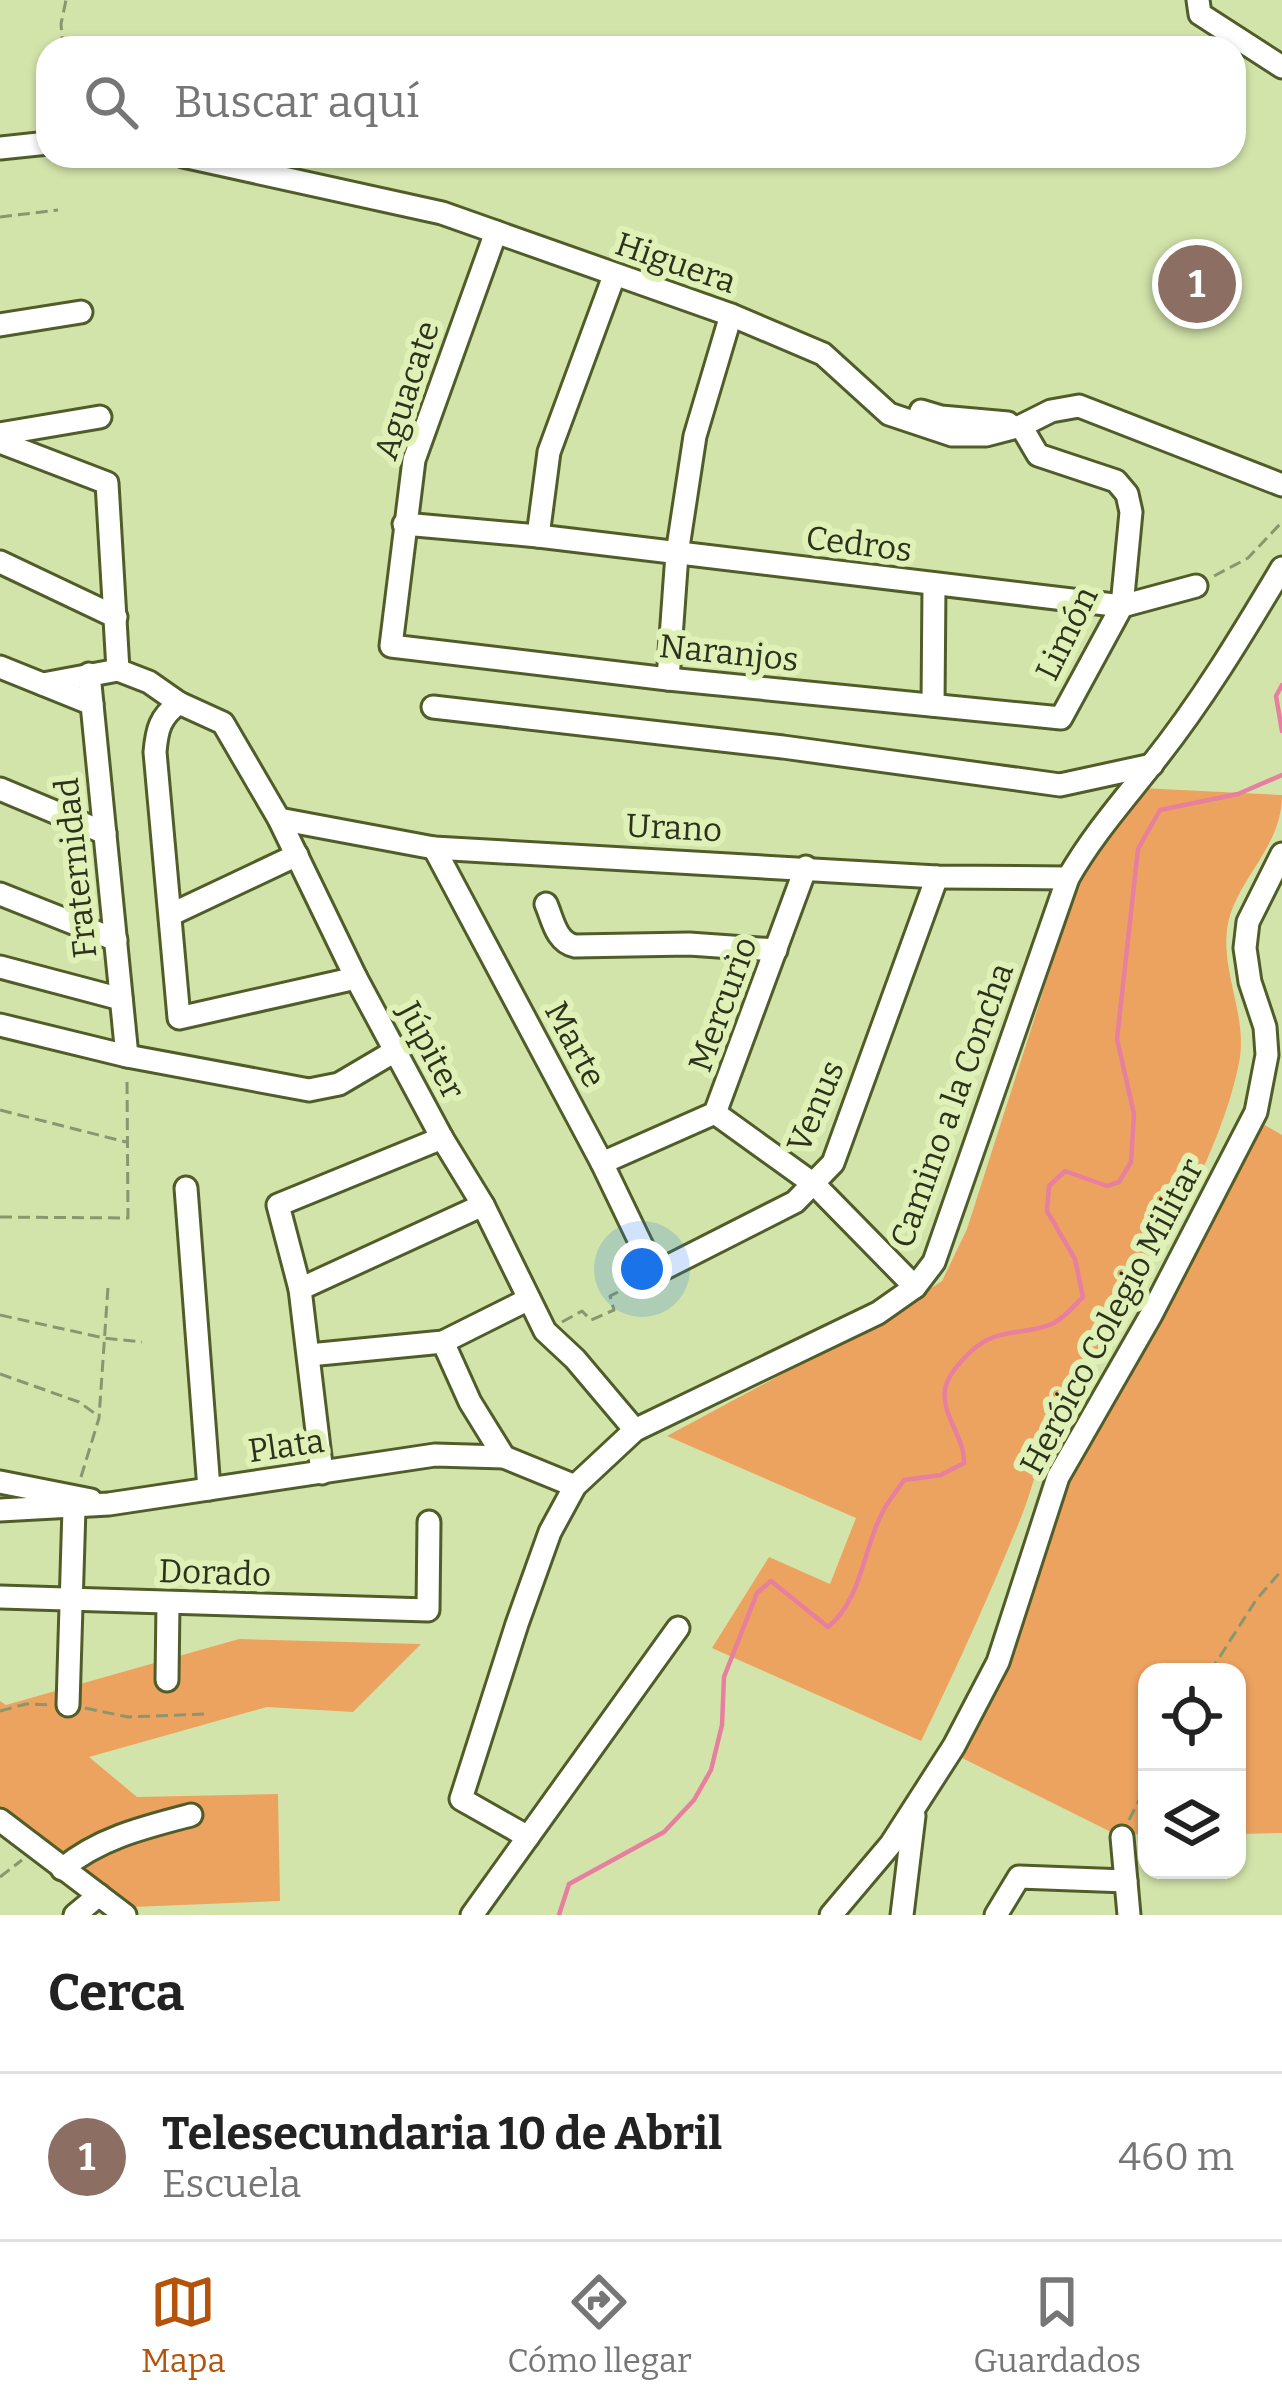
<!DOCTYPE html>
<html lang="es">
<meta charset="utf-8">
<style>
:root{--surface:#fff;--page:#f6f6f6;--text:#222;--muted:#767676;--line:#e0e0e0;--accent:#b45309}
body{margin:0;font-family:Bitter,serif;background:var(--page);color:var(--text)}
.controls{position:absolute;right:36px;bottom:36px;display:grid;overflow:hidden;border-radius:24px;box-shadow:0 3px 9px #0004}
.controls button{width:108px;height:108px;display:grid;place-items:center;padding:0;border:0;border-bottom:3px solid var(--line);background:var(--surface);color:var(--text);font:60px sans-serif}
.you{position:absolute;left:642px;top:1269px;width:42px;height:42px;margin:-30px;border:9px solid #fff;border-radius:50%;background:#1a73e8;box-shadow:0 0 0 18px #1a73e833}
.badge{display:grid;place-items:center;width:78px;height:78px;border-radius:50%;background:var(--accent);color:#fff;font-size:39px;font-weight:700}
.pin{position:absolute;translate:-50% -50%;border:6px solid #fff;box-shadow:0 3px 12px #0006}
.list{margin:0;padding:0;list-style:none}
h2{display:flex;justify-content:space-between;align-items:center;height:156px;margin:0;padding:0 48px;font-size:51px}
h2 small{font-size:39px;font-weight:400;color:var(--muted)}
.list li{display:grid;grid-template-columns:78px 1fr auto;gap:36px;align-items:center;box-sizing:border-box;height:168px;padding:0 48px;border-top:3px solid var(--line)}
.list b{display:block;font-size:45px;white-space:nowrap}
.list p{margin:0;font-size:39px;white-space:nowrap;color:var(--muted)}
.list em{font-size:39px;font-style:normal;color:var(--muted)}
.icon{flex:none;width:66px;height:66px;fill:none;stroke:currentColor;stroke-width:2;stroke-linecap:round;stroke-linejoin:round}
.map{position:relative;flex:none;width:1282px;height:1915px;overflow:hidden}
.search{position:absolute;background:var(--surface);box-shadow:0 3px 9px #0004;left:36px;right:36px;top:36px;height:132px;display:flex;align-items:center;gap:30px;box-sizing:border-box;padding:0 42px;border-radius:36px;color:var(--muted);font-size:45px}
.sheet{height:324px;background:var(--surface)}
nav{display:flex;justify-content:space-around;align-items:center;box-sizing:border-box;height:168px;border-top:3px solid var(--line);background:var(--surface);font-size:33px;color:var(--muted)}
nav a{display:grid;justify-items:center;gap:6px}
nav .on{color:var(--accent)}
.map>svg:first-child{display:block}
</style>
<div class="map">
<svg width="1282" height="1915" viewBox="0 0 1282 1915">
<rect width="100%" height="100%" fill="#d3e4ab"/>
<g fill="#eda360">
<path d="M1141,788L1282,795C1282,845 1242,874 1229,919C1217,967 1249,1014 1239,1063C1213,1190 1115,1316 1054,1430C1039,1456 1033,1487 1022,1515C991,1592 957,1667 921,1741L712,1648L769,1557L830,1584L856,1518L667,1436L881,1321L942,1281L967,1229L1073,898L1088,863Z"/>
<path d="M1251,1117L1282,1135V1833L1237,1834V1672H1147V1835L1113,1833L944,1749L985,1667L1064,1476Z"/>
<path d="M239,1639L421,1644L353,1712L267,1707L89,1757L137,1797L278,1794L280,1901L132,1907L0,1808V1701L6,1705Z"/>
</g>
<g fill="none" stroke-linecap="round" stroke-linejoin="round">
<g stroke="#e77f9e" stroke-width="4.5">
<path d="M1282,685L1276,696L1282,731"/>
<path d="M559,1915L569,1884L664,1832L694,1800L711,1770L722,1725L724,1677L757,1593L771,1581L828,1627C862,1599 863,1550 882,1513C888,1501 897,1491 904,1480L941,1475L964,1463C965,1437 941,1416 945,1389C948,1372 973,1346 989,1339C1008,1330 1034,1333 1054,1323C1065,1317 1074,1306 1083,1297L1075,1259L1047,1211L1049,1186L1065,1171L1107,1186L1119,1182L1131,1162L1134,1114L1117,1039L1125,967L1138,849L1160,810L1238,794L1282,775"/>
</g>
<g stroke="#505d29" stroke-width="27">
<g id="minor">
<path d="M1198,0L1200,14L1282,67"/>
<path d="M0,148L48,143"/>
<path d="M183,156L442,213L731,315L823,354L889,414L952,435H986L1021,426L1051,411L1079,406L1282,485"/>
<path d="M496,232L414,460L391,646L668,679L1061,718L1122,606L1131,512L1127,494L1116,481L1038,455L1021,426"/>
<path d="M0,325L81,312"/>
<path d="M921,411L941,417L1008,423"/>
<path d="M0,434L100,417"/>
<path d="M0,442L107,483L118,670"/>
<path d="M404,524L538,536L1122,606L1196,586"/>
<path d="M538,536L549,452L614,276"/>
<path d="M0,562L116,617"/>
<path d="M0,667L92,704"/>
<path d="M89,674L127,1056"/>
<path d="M668,679L677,554L695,436L731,315"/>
<path d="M43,684L118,670L149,682L179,703L223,723L279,819L356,978L442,1138L483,1205L545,1331L575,1359L635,1430"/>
<path d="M179,703C160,717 157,729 155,752L179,1018L356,978"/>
<path d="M933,705L934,585"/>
<path d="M433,707L783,747L1060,785L1152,765"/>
<path d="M0,789L105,833"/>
<path d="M279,819L434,848L937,877L1068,878"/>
<path d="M434,848L602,1163L655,1273L795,1202L833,1163L937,877"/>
<path d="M0,894L116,940"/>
<path d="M546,904C553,920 556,942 575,946L689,944L776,950"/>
<path d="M172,914L297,855"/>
<path d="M0,967L121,999"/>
<path d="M0,1025L127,1056L309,1090L339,1084L395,1051"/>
<path d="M715,1113L815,1185L915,1287"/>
<path d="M602,1163L715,1113L806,867"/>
<path d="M186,1188L209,1489"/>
<path d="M300,1289L483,1205"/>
<path d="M443,1342L470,1402L504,1457"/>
<path d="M309,1355L443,1342L529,1299"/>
<path d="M322,1473L300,1289L278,1205L442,1138"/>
<path d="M0,1482L91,1500"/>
<path d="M0,1510L109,1504L435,1455L504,1457L575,1486"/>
<path d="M0,1597L428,1610L429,1522"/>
<path d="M167,1680L168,1604"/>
<path d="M68,1705L74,1508"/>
<path d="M0,1820L125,1915"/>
<path d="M528,1837L461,1799L517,1624L550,1532L575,1486L635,1430L878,1313L915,1287L934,1262L1068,878C1092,836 1122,802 1152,764C1201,703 1242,635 1282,568"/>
<path d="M1122,1837L1129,1915"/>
<path d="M62,1869C99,1838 145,1827 191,1815"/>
<path d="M75,1915L99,1895"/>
<path d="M472,1915L678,1628"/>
<path d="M831,1915L891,1844L954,1746L998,1662L1058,1477L1151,1315L1256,1112L1267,1055L1265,1027L1250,982L1245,948L1248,922L1282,854"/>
<path d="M902,1915L914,1816"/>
<path d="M996,1915L1019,1877L1126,1881"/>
</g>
</g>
<g stroke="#8a966d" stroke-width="3" stroke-dasharray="12 6" stroke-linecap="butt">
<path d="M63,48L61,24L66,0"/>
<path d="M0,217L58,210"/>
<path d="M1214,576L1248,558L1282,522"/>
<path d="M0,1110L126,1142"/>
<path d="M0,1217L128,1218L127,1078"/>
<path d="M0,1315L104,1338L142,1342"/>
<path d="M562,1322L582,1311L591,1320L614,1310L610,1296L636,1283"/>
<path d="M0,1374L79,1402L97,1415"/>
<path d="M81,1477L99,1418L108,1287"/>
<path d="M1210,1672L1256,1600L1282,1570"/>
<path d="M85,1708L128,1717L207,1714"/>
<path d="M0,1711L26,1704L51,1705"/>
<path d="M1129,1820L1147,1784"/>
<path d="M0,1877L22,1860"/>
</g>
<use href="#minor" stroke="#fff" stroke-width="21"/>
</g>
<g text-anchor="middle" stroke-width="12" stroke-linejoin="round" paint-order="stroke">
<g font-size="33" fill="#2c321c" stroke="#e0f1b8">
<text transform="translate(676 262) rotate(19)" y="12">Higuera</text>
<text transform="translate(406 390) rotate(-72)" y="12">Aguacate</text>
<text transform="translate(859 543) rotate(7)" y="12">Cedros</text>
<text transform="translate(1066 633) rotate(-64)" y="12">Limón</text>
<text transform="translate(729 652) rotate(6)" y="12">Naranjos</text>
<text transform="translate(674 827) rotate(3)" y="12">Urano</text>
<text transform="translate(75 868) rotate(-96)" y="12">Fraternidad</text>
<text transform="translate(722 1004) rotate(-70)" y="12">Mercurio</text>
<text transform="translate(576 1044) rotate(62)" y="12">Marte</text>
<text transform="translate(432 1050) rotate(62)" y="12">Júpiter</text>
<text transform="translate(951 1105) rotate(-70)" y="12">Camino a la Concha</text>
<text transform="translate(815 1106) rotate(-67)" y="12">Venus</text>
<text transform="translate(1111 1316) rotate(-62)" y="12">Heróico Colegio Militar</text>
<text transform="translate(286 1445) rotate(-8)" y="12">Plata</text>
<text transform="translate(215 1572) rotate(2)" y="12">Dorado</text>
</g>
</g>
</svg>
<div class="controls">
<button><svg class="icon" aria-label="locate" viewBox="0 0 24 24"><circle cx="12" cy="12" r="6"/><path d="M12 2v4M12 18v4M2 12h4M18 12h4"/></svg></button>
<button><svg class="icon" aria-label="layers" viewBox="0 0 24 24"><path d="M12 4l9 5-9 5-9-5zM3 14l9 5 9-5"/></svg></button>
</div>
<div class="you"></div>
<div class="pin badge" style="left:1197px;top:284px;background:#8d6e63">1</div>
<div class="search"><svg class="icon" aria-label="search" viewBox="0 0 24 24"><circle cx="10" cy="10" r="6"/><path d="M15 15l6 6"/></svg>Buscar aquí</div>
</div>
<section class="sheet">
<h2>Cerca<small></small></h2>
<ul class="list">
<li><span class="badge" style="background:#8d6e63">1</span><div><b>Telesecundaria 10 de Abril</b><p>Escuela</p></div><em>460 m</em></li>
</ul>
</section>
<nav>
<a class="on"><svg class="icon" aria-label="map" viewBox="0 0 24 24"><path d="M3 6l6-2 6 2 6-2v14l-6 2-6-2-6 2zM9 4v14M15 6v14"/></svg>Mapa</a>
<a><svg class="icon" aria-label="directions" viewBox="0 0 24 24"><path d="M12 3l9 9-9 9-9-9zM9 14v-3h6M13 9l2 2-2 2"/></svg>Cómo llegar</a>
<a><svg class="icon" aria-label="saved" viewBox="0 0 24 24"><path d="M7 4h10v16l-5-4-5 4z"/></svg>Guardados</a>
</nav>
